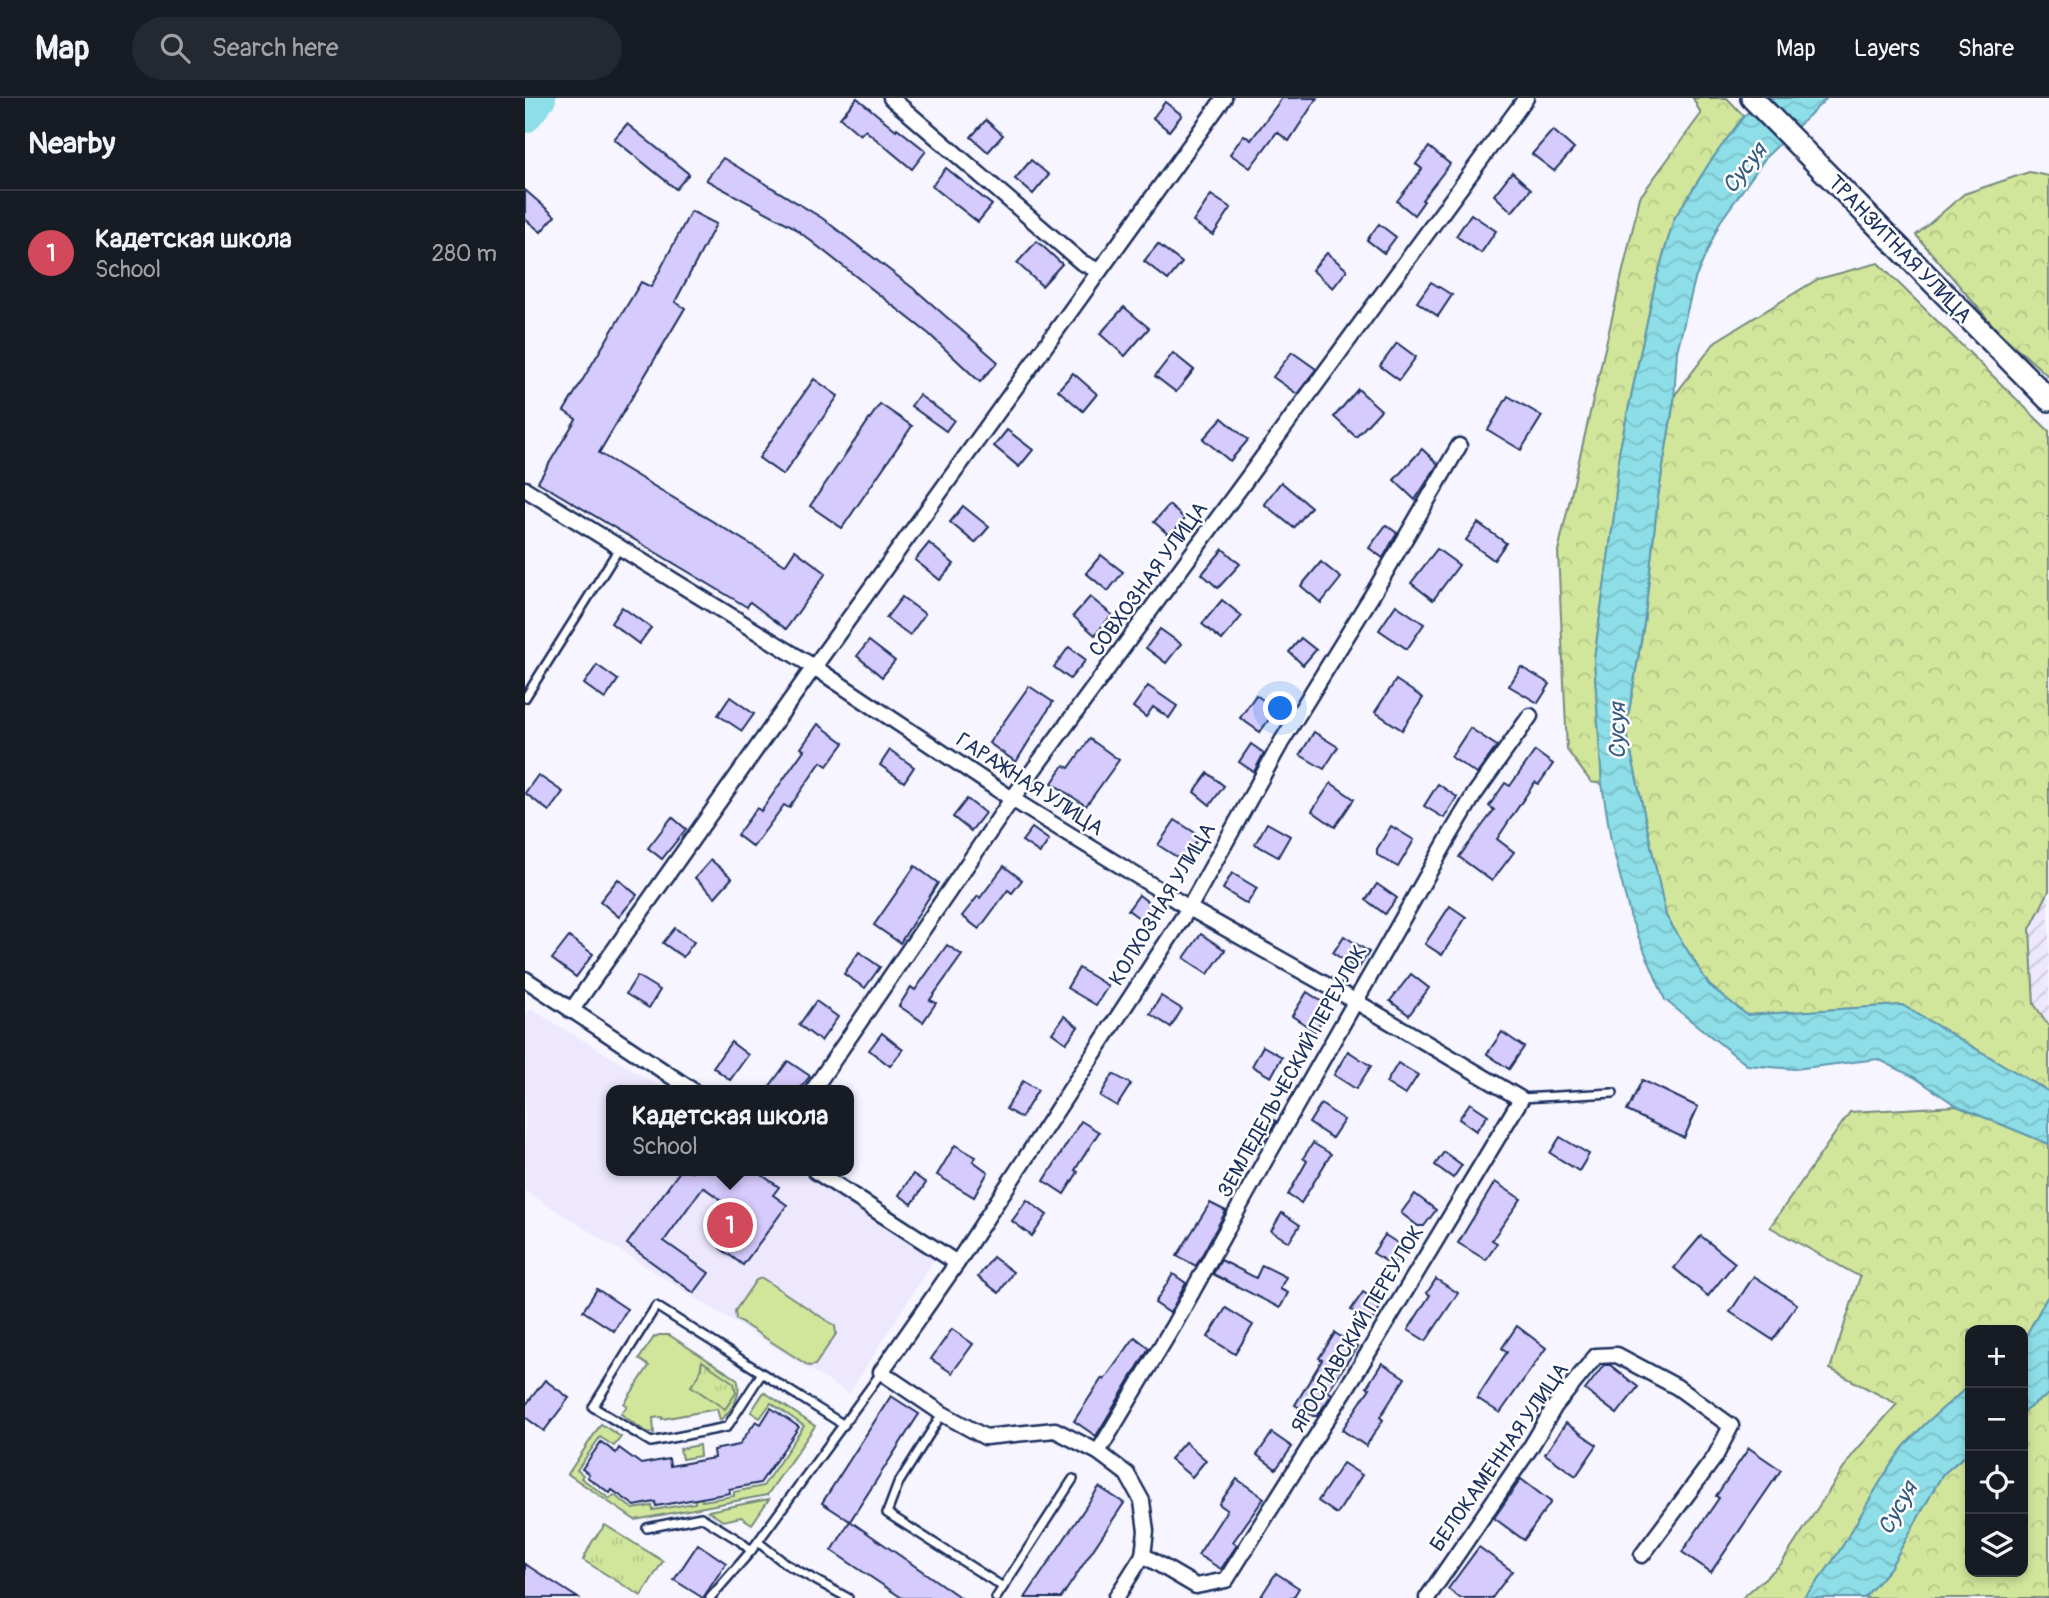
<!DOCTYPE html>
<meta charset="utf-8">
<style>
:root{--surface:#171b24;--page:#242831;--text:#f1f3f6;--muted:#9ea1a6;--line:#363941;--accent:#d1495b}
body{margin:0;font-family:Pangolin,sans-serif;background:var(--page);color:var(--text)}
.controls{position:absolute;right:21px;bottom:21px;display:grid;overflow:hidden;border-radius:14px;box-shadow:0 4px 10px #0003}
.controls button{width:63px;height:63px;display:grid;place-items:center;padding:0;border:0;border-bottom:2px solid var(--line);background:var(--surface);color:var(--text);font:35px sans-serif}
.you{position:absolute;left:756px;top:611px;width:24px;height:24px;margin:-18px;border:5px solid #fff;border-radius:50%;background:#1a73e8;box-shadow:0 0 0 10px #1a73e833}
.badge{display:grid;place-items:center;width:46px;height:46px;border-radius:50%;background:var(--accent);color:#fff;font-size:23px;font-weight:700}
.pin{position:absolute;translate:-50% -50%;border:4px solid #fff;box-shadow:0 2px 7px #0006}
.popup{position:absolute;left:81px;top:987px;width:248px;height:91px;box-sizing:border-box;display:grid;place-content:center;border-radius:14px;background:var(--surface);filter:drop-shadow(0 2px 5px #0005);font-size:23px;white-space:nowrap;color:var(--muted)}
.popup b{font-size:26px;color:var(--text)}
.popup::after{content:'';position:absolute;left:50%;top:100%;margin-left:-14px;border:14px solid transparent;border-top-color:var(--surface)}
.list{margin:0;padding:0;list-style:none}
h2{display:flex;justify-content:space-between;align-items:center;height:91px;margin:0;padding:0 28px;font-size:30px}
h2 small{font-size:23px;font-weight:400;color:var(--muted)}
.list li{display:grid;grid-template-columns:46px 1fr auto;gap:21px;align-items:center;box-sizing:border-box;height:126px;padding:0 28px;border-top:2px solid var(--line)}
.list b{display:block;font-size:26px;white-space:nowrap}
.list p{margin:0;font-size:23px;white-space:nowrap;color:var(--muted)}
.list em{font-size:23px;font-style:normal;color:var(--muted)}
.icon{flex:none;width:38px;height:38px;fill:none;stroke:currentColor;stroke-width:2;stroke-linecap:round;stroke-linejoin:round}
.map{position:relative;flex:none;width:1524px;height:1500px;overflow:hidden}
header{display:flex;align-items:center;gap:42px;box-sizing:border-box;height:98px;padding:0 35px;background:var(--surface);border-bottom:2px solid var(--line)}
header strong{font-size:33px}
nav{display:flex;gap:38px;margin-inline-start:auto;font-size:24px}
.search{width:490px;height:63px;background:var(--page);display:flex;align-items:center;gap:18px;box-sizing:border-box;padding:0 24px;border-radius:38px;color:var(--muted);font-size:26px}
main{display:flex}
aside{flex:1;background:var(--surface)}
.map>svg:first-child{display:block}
</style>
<header>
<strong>Map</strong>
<div class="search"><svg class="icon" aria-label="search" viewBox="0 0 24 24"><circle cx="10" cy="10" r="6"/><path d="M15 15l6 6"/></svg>Search here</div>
<nav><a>Map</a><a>Layers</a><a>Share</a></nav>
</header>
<main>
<aside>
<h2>Nearby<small></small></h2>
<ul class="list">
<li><span class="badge">1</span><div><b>Кадетская школа</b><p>School</p></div><em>280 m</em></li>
</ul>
</aside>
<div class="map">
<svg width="1524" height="1500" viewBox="0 0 1524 1500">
<defs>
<pattern id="industrial-furrows" width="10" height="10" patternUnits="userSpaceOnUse" patternTransform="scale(1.75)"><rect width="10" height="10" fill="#ede8fe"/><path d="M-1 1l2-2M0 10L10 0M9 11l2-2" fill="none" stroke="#cbc7dc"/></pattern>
<pattern id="forest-crowns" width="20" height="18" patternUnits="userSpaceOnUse" patternTransform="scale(1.75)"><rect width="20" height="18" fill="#d1e69b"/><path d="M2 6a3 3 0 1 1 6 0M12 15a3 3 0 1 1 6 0" fill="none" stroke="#b3c688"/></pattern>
<pattern id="park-tufts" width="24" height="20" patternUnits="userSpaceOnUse" patternTransform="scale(1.75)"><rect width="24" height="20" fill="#d1e69b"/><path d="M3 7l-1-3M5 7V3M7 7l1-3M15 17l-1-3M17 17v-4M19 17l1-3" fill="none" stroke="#b3c688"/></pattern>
<pattern id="water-waves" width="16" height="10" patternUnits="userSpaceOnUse" patternTransform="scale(1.75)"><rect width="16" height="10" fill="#8ddee7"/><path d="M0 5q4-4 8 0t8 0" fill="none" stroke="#79bfc9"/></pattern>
</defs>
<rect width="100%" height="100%" fill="#f7f5ff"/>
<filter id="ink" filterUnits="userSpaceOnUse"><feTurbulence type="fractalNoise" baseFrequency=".0143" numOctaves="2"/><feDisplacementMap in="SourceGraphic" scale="14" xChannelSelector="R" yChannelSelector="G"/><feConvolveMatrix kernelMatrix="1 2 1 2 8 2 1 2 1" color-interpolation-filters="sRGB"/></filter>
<g filter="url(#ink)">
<path fill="#ede8fe" d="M6,911L141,992H86V1073H271L410,1160L324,1296L0,1093V919Z"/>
<path fill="url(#industrial-furrows)" d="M1524,793V936L1509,906L1505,831Z"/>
<g fill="#d1e69b" stroke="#768a7c" stroke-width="2">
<path d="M237,1180L310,1228L311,1236L290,1267L284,1268L211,1221L210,1213L231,1182Z"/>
<path d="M134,1237H144L212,1281C218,1296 207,1313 195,1322L192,1311L137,1321V1319L128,1320L129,1335L121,1334L96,1316L102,1308L99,1306L124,1268L114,1261L129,1239Z"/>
<path d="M239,1294L290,1328L242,1397L110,1422L43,1376L76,1326L96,1339L89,1348L75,1339L52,1372L58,1377L56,1380L85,1401L89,1397L108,1411L127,1408L128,1412L170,1405V1401L177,1400V1403L209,1398V1394L238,1388L279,1328L246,1305L235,1320L226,1314Z"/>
<path d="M174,1347L175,1358L157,1361L155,1351Z"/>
<path d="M244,1401L227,1426L216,1419L198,1423L183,1413Z"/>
</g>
<g fill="url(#forest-crowns)" stroke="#768a7c" stroke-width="2">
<path d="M1168,0H1202L1219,18L1185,64L1149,121L1130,186L1094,355L1089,418L1069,561L1077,686L1066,684L1042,652L1033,453L1115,99L1176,16Z"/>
<path d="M1504,74L1524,78V279L1472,232L1391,137L1439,96Z"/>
<path d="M1353,165L1524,333V793L1505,831L1509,906L1524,928V994L1377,907L1222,917L1184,887L1141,818L1101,631L1119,525L1133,399L1150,297L1191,243L1293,181Z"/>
<path d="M1432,1008L1524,1046V1196L1498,1243V1232H1445V1287C1420,1309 1391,1331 1372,1358C1339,1405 1318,1459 1278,1500H1217L1256,1466L1328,1356L1372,1306L1305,1271L1335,1179L1245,1129L1325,1014Z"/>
<path d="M1524,1296V1500H1339L1365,1470L1417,1377L1445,1353V1474H1498V1314Z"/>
</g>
<g fill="url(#park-tufts)" stroke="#768a7c" stroke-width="2">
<path d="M177,1263L209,1285L211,1295L200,1311L166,1288L174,1277Z"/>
<path d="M80,1427L138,1463L116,1498L58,1462L67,1444Z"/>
</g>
<g fill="url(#water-waves)" stroke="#5f98b0" stroke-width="2">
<path d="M1240,0H1302L1241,59L1195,124L1170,181L1152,253L1149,302L1133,399L1119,525L1101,631L1141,818L1184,887L1222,917L1377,907L1524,994V1046L1432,1008L1389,979L1353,961L1270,971L1222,967L1140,902L1106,821L1086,743L1077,686L1069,561L1089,418L1094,355L1130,186L1149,121L1185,64L1219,18Z"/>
<path d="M1524,1196V1296L1498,1314V1243Z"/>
<path d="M1445,1287V1353L1417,1377L1365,1470L1339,1500H1278C1318,1459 1339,1405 1372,1358C1391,1331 1420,1309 1445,1287Z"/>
</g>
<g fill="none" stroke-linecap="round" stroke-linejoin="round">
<path stroke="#8ddee7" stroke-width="32" d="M0,19L15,0"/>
</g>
<g fill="#d6cbfd" stroke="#1b2f5e" stroke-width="2">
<path d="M332,0L371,32L372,30L401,53L387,71L340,32L335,37L315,20Z"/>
<path d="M757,0H792L764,43L752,34L725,70L705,56L719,37L726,42Z"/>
<path d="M640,4L657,17L644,33L628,20Z"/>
<path d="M461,22L478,37L463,54L446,39Z"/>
<path d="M102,26L164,76L151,91L89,41Z"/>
<path d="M1028,32L1049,51L1029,73L1007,56Z"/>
<path d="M904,49L925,66L897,102L899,103L889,117L872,103L897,71L891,66Z"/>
<path d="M198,60L297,120L393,194L473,264L455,284L404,236L267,128L181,82Z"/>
<path d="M506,62L524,77L508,96L490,81Z"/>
<path d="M421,70L467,107L453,124L407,88Z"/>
<path d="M987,74L1006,91L987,114L969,97Z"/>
<path d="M0,92L30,118L16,134L0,121Z"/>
<path d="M686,97L706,110L688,137L668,124Z"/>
<path d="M166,113L191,126L150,204L160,210L74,355L260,467L270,452L301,475L261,531L225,504L222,509L13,384L51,321L39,313L116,184L126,189Z"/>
<path d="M946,116L971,133L956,155L931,138Z"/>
<path d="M854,126L871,139L859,155L842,142Z"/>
<path d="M512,143L537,166L517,188L492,165Z"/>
<path d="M633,146L657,165L643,182L619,163Z"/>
<path d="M802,155L822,172L808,190L787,172Z"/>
<path d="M906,184L927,197L913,218L892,204Z"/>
<path d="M599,209L624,230L600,258L575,236Z"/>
<path d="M872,245L891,259L874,282L855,268Z"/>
<path d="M767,254L791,271L772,296L748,279Z"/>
<path d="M648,255L669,272L651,294L630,278Z"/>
<path d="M548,275L572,296L558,313L533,292Z"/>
<path d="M289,281L313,298L258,377L234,360Z"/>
<path d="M833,291L856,312L831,339L809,319Z"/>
<path d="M394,297L429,322L421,333L386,308Z"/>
<path d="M983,298L1017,318L996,352L963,332Z"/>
<path d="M355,306L387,328L317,430L285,408Z"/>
<path d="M697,320L723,342L705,363L678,341Z"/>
<path d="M482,332L508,352L494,369L469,348Z"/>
<path d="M897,351L913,366L890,402L869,382Z"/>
<path d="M756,384L786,409L769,430L739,406Z"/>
<path d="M644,407L660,421L645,438L629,424Z"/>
<path d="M438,408L464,429L450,445L425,424Z"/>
<path d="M953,425L981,445L969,462L941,442Z"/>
<path d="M861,427L872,435L858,460L844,450Z"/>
<path d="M404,445L429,466L415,482L390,462Z"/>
<path d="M698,451L715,466L693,490L677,476Z"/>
<path d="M912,451L934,467L908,502L886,485Z"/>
<path d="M576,457L598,474L583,493L561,475Z"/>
<path d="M796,464L816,480L796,505L776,488Z"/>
<path d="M377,499L400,516L385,537L361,520Z"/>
<path d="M565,499L587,517L570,537L548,518Z"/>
<path d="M697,502L717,518L697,542L677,526Z"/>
<path d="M871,507L899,526L882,551L854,532Z"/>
<path d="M97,509L126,530L114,546L86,525Z"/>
<path d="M635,531L656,546L641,565L621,550Z"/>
<path d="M776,540L791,552L778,567L764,554Z"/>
<path d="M344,543L370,563L357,579L332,558Z"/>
<path d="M544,549L561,562L545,581L529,569Z"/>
<path d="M72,567L93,582L80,601L59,586Z"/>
<path d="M996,569L1025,586L1013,605L984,588Z"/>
<path d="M871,582L898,600L877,632L850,614Z"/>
<path d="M504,588L528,604L491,664L464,645Z"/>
<path d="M623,588L652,608L644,620L628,609L621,619L608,609Z"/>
<path d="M731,597L751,611L735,634L715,620Z"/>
<path d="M205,599L229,616L217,633L193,617Z"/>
<path d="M293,626L319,645L302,668L296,664L264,710L259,707L228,749L212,737L232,710L236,713L279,652L276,650Z"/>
<path d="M945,630L972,648L952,676L926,659Z"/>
<path d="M789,634L813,649L799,671L775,657Z"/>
<path d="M565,641L594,662L561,708L527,685L539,667L544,670Z"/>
<path d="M726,646L739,655L729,674L714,664Z"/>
<path d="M365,652L389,669L379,684L355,667Z"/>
<path d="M1010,653L1028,666L1014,686L1010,684L972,741L989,754L967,783L934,759L969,712L964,708L980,685L985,688Z"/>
<path d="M683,675L699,688L685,707L669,694Z"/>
<path d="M13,677L38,694L24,713L0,695Z"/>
<path d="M806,685L829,701L810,729L787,713Z"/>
<path d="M913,686L932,699L919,720L899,708Z"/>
<path d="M442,701L460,715L446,733L428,719Z"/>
<path d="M147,719L161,731L137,761L123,750Z"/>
<path d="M650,722L675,738L658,763L633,747Z"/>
<path d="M742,725L765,738L753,759L730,746Z"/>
<path d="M866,728L889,742L873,769L852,757V751Z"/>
<path d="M507,730L524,742L515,755L497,743Z"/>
<path d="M186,762L207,780L190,799L170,780Z"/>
<path d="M390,768L413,785L375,845L349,827Z"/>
<path d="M479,768L497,782L487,795L483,792L454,831L437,818L453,798L455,800Z"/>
<path d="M707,775L732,790L722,806L698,791Z"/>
<path d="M93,781L112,797L94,819L75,803Z"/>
<path d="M852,786L872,800L860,816L841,802Z"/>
<path d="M614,797L632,811L621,825L603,812Z"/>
<path d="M925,808L941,819L917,857L900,846Z"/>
<path d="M150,830L169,844L158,859L138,845Z"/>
<path d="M676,836L700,852L683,876L659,860Z"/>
<path d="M819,838L844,854L833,871L808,855Z"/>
<path d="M44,839L68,856L51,879L27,861Z"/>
<path d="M422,847L437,857L405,902L411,905L398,924L374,908L386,889L390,892Z"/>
<path d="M334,854L355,869L340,890L319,876Z"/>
<path d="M554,870L583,888L571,907L542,890Z"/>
<path d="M886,876L904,890L884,917L865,903Z"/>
<path d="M112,878L135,892L124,910L101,896Z"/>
<path d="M782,894L805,909L790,933L767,918Z"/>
<path d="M636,898L657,911L646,929L625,916Z"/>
<path d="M291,903L313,919L296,943L274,927Z"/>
<path d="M539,918L553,929L541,945L527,935Z"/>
<path d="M977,934L999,949L984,971L962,956Z"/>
<path d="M357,935L378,952L365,968L344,952Z"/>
<path d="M206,944L223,957L205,982L188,969Z"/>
<path d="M738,948L757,959L746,979L727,968Z"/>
<path d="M823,953L846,968L831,991L809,977Z"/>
<path d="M263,963L285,978L274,992H242Z"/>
<path d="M873,965L893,977L880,997L861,985Z"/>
<path d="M588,976L606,986L592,1008L575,998Z"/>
<path d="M1117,982L1173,1009L1159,1040L1102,1013Z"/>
<path d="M498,983L513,992L496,1020L481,1011Z"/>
<path d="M945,1005L963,1017L951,1033L934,1021Z"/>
<path d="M796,1006L819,1022L807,1040L784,1025Z"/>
<path d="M738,1015L751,1023L741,1042L726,1033Z"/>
<path d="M556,1023L574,1034L550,1072L553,1074L539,1096L519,1083Z"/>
<path d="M1035,1039L1064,1056L1054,1073L1025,1055Z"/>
<path d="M788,1045L806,1056L776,1105L763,1097L782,1063L778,1060Z"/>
<path d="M430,1047L451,1059L448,1063L463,1074L449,1099L412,1077Z"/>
<path d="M919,1054L937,1067L928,1080L910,1067Z"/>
<path d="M155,1073H231L254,1089L248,1097L262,1107L218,1167L195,1150L218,1118L178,1089L139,1143L184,1175L169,1195L102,1146Z"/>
<path d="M388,1076L401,1085L387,1106L374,1097Z"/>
<path d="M970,1084L996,1101L967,1142L972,1145L961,1162L933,1145Z"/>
<path d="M890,1096L911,1112L899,1128H893L876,1115Z"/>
<path d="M502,1102L522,1117L507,1138L487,1123Z"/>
<path d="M685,1105L701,1113L671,1168L652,1158Z"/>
<path d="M757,1115L775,1127L764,1144L746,1133Z"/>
<path d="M860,1137L879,1149L867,1167L848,1155Z"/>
<path d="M1176,1138L1210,1165L1183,1198L1149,1170Z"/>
<path d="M468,1159L488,1174L474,1195L453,1179Z"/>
<path d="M696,1162L731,1180L737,1167L761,1179L755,1191L763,1195L755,1210L688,1176Z"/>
<path d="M648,1176L661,1185L645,1215L630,1205Z"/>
<path d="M1229,1178L1272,1206L1248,1242L1205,1214Z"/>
<path d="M911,1181L933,1195L901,1243L883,1232L905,1197L902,1195Z"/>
<path d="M72,1191L102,1211L89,1233L58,1213Z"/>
<path d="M838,1194L857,1206L846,1224L826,1212Z"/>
<path d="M701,1210L728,1227L710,1256L683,1239Z"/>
<path d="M992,1228L1021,1250L975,1315L952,1300L982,1254L977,1250Z"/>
<path d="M427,1231L448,1246L427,1275L406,1261Z"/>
<path d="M810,1235L832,1249L803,1293L807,1296L792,1318H788L770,1307L797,1262L794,1260Z"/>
<path d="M610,1239L624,1250L571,1338L549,1323L577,1280L579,1282Z"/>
<path d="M857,1265L880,1280L855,1319L858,1322L841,1348L817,1332L845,1290L842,1289Z"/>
<path d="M1079,1267H1085L1113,1289L1092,1316L1060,1292Z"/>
<path d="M20,1282L44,1300L19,1333L0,1319V1308Z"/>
<path d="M366,1298L394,1316L325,1423L297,1405Z"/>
<path d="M246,1310L274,1329L235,1385L204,1391L205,1395L131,1408L130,1404L110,1408L87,1392L85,1395L62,1379L64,1376L57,1371L76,1344L91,1355L94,1350L116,1366L144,1361L145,1368L189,1360L188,1352L214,1347L231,1323L236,1326Z"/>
<path d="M1041,1325L1072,1347L1051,1378L1020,1356Z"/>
<path d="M747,1335L767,1349L751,1371L732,1357Z"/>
<path d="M660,1344L681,1362L667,1379L645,1361Z"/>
<path d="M1224,1350L1256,1372L1186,1474L1157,1454L1194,1400L1191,1398Z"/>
<path d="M818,1365L837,1377L812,1416L793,1403Z"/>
<path d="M712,1381L739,1400L708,1444L712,1447L696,1471L673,1457L702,1412L694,1406Z"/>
<path d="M996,1381L1026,1404L999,1442L969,1420Z"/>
<path d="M574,1389L599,1405L536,1500H500Z"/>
<path d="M325,1423L436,1500H377L307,1453Z"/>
<path d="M173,1446L201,1465L178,1500L149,1482Z"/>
<path d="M954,1449L987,1473L967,1500H935L923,1491Z"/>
<path d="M0,1466L53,1500H0Z"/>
<path d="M751,1475L774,1490L768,1500H735Z"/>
</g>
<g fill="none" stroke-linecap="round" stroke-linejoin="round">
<g stroke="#1b2f5e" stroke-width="12">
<g id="lane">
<path d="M0,600L95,449"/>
<path d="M996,1000L1088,995"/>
<path d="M237,1275L202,1329L126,1344L68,1309L131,1208L319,1327"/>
<path d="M417,1316L373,1386L362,1415L478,1489"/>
<path d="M122,1430L176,1419L215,1443L226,1453"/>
<path d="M233,1444L261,1466L323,1500"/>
<path d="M185,1500L226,1453L356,1275"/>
<path d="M471,1500L548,1381"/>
</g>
</g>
<g stroke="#1b2f5e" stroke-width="19">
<g id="street">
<path d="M366,0L556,164L574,173"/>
<path d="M0,391L289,569L487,701L664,810L830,903L996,1001L834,1270L701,1482L671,1488L618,1457L621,1433L617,1403L602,1376L573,1354L530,1332L460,1339L418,1316L356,1274L432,1165L664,810L757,643L849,494L934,348"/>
<path d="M0,881L167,992"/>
<path d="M46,913L289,569L699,0"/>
<path d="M288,992L487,701L1001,0"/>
<path d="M290,1073L432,1165"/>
<path d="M573,1354L650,1225L739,1064L924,739L949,697L1005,618"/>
<path d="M591,1500L618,1457"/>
<path d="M902,1500L1005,1350L1030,1308L1071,1258L1092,1257L1152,1289L1206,1328L1190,1359L1117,1457"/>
</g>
</g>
<g stroke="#1b2f5e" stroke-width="26">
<path id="secondary" d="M1227,0L1524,302"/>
</g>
<use href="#lane" stroke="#fff" stroke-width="7"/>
<use href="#street" stroke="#fff" stroke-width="14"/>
<use href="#secondary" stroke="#fff" stroke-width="21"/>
</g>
</g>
<g text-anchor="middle" stroke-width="5" stroke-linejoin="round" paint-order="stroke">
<g font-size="21" fill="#1b2f5e" stroke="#fff">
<text transform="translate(1375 151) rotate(46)" y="7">ТРАНЗИТНАЯ УЛИЦА</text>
<text transform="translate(623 481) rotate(-54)" y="7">СОВХОЗНАЯ УЛИЦА</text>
<text transform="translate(505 686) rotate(33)" y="7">ГАРАЖНАЯ УЛИЦА</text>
<text transform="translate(637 806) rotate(-59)" y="7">КОЛХОЗНАЯ УЛИЦА</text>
<text transform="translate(767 973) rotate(-61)" y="7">ЗЕМЛЕДЕЛЬЧЕСКИЙ ПЕРЕУЛОК</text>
<text transform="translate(832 1231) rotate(-59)" y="7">ЯРОСЛАВСКИЙ ПЕРЕУЛОК</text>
<text transform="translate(974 1359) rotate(-55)" y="7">БЕЛОКАМЕННАЯ УЛИЦА</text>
</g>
<g font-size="23" font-style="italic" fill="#385b80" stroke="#fff">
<text transform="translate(1219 70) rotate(-52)" y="8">Сусуя</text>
<text transform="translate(1092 633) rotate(-90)" y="8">Сусуя</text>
<text transform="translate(1372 1410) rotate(-61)" y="8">Сусуя</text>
</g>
</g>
</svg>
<div class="controls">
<button>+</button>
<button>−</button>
<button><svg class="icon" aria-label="locate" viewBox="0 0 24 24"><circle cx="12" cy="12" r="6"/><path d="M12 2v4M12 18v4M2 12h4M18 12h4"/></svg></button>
<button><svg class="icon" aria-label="layers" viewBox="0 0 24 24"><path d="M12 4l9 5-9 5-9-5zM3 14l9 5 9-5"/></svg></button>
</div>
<div class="you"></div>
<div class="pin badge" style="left:205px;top:1127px">1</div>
<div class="popup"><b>Кадетская школа</b>School</div>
</div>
</main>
